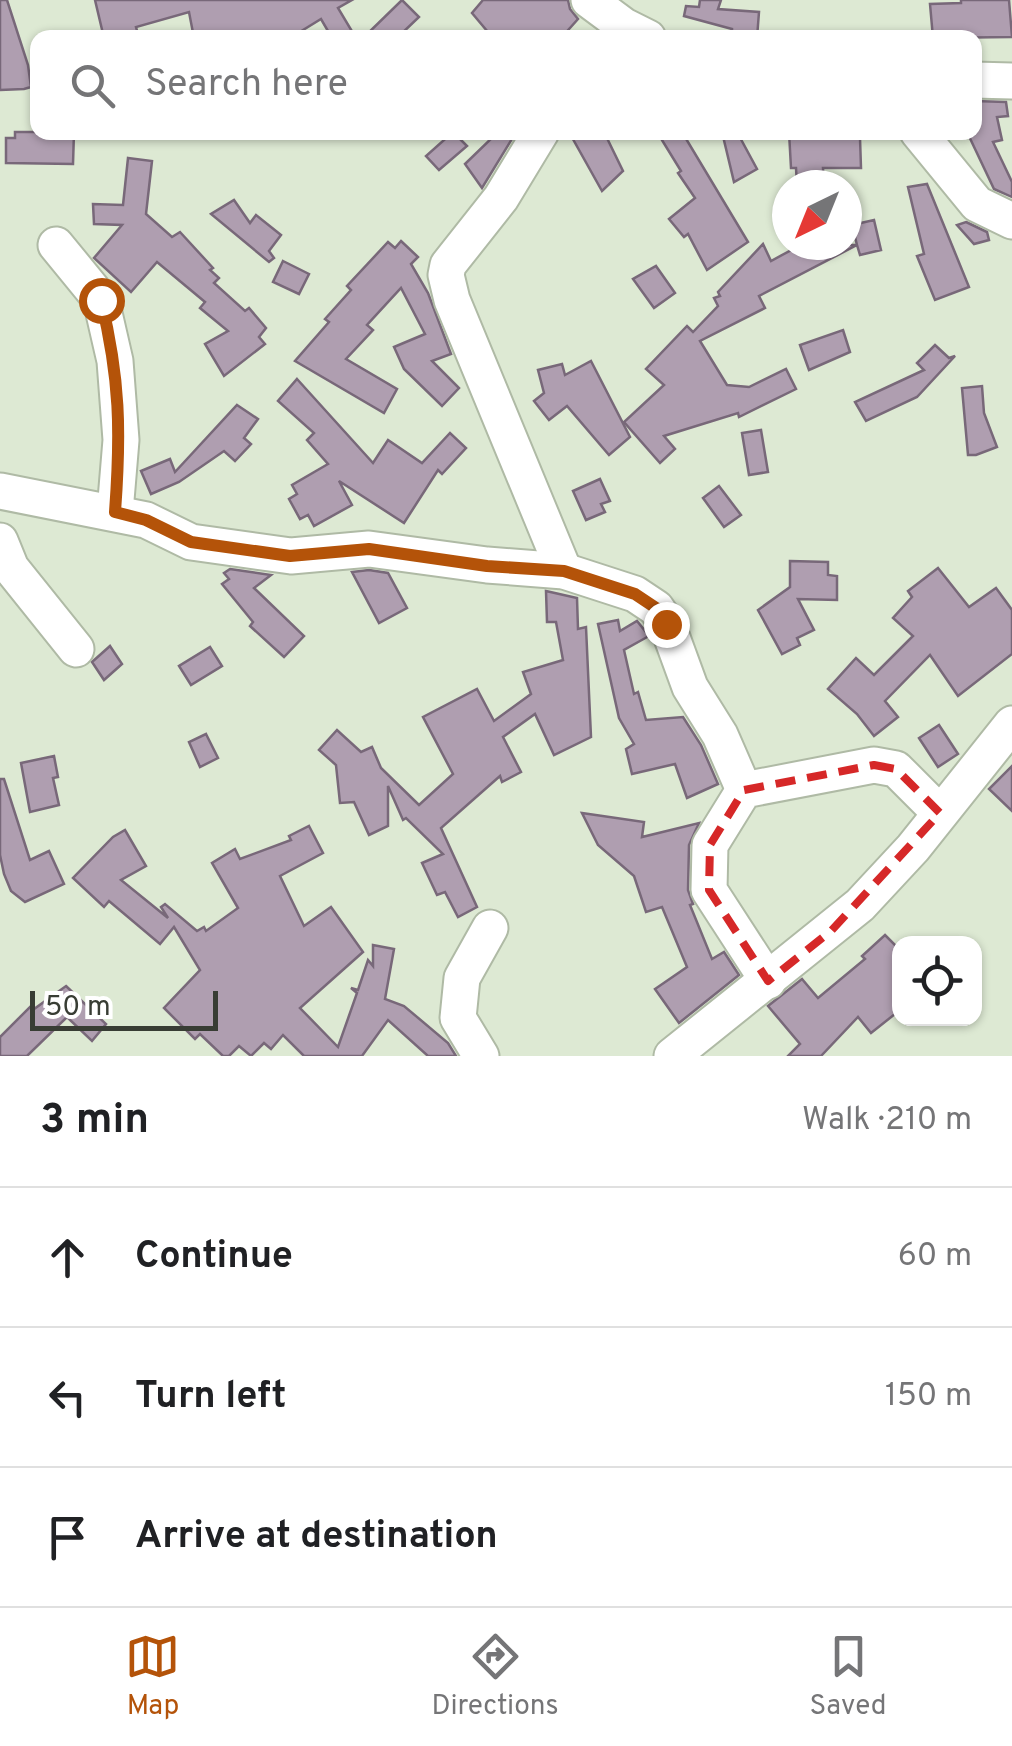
<!DOCTYPE html>
<meta charset="utf-8">
<style>
:root{--surface:#fff;--page:#f6f6f6;--text:#202124;--muted:#757577;--line:#e0e0e0;--accent:#b45309}
body{margin:0;font-family:Overpass,sans-serif;background:var(--page);color:var(--text)}
.controls{position:absolute;right:30px;bottom:30px;display:grid;overflow:hidden;border-radius:20px;box-shadow:0 2px 8px #0004}
.controls button{width:90px;height:90px;display:grid;place-items:center;padding:0;border:0;border-bottom:2px solid var(--line);background:var(--surface);color:var(--text);font:50px sans-serif}
.compass{position:absolute;left:772px;top:170px;width:90px;height:90px;border-radius:50%;background:var(--surface);box-shadow:0 2px 8px #0004;rotate:223deg}
.scale{position:absolute;left:30px;bottom:25px;width:188px;box-sizing:border-box;padding-left:10px;border:5px solid #383d34;border-top:0;font-size:28px;line-height:35px;white-space:nowrap;color:#383d34;-webkit-text-stroke:8px #fff;paint-order:stroke}
.stop{position:absolute;width:30px;height:30px;margin:-22px;border:8px solid #b45309;border-radius:50%;background:#fff}
.stop.end{background:#b45309;border-color:#fff;box-shadow:0 2px 10px #0008}
.list{margin:0;padding:0;list-style:none}
h2{display:flex;justify-content:space-between;align-items:center;height:130px;margin:0;padding:0 40px;font-size:42px}
h2 small{font-size:32px;font-weight:400;color:var(--muted)}
.list li{display:grid;grid-template-columns:65px 1fr auto;gap:30px;align-items:center;box-sizing:border-box;height:140px;padding:0 40px;border-top:2px solid var(--line)}
.list b{display:block;font-size:38px;white-space:nowrap}
.list em{font-size:32px;font-style:normal;color:var(--muted)}
.icon{flex:none;width:55px;height:55px;fill:none;stroke:currentColor;stroke-width:2;stroke-linecap:round;stroke-linejoin:round}
.map{position:relative;flex:none;width:1012px;height:1056px;overflow:hidden}
.search{position:absolute;background:var(--surface);box-shadow:0 2px 8px #0004;left:30px;right:30px;top:30px;height:110px;display:flex;align-items:center;gap:25px;box-sizing:border-box;padding:0 35px;border-radius:20px;color:var(--muted);font-size:38px}
.sheet{height:550px;background:var(--surface)}
nav{display:flex;justify-content:space-around;align-items:center;box-sizing:border-box;height:140px;border-top:2px solid var(--line);background:var(--surface);font-size:28px;color:var(--muted)}
nav a{display:grid;justify-items:center;gap:5px}
nav .on{color:var(--accent)}
.map>svg:first-child{display:block}
</style>
<div class="map">
<svg width="1012" height="1056" viewBox="0 0 1012 1056">
<rect width="100%" height="100%" fill="#dde9d3"/>
<g fill="#af9eb0" stroke="#786879" stroke-width="2.5">
<path d="M0,0H7L28,65L31,87L24,89L0,90Z"/>
<path d="M95,0H352L338,8L356,38H332L321,19L290,38H194L189,12L136,27L139,38H104Z"/>
<path d="M402,0L419,17L397,38H363Z"/>
<path d="M483,0H568L570,9L578,19L561,38H493L472,13Z"/>
<path d="M700,0H721L718,9L759,12L757,38H732V29L684,16L686,6L699,7Z"/>
<path d="M961,0H1009L1012,37L933,38L930,4L961,3Z"/>
<path d="M974,101L1006,102L1008,116L997,117L1002,140L993,142L1012,182V197L994,189L967,132H974Z"/>
<path d="M15,132H74L73,164L6,163V138H15Z"/>
<path d="M453,132L467,146L439,170L426,156Z"/>
<path d="M498,132L515,134L482,188L465,164Z"/>
<path d="M569,132H604L623,171L602,191Z"/>
<path d="M657,132H682L748,242L707,270L688,234L684,237L669,219L695,198L678,173L681,171Z"/>
<path d="M722,132H737L757,169L734,182Z"/>
<path d="M789,132H825V137L860,138L861,168H823L824,185H797L796,168H791Z"/>
<path d="M128,158L152,161L146,214L172,237L180,232L213,268L210,270L219,278L214,283L245,311L249,308L266,328L259,337L265,344L224,376L205,344L228,331L200,308L205,302L157,262L131,292L94,258L122,225L94,224L93,204L123,205Z"/>
<path d="M927,184L969,287L935,300L917,256L924,254L908,187Z"/>
<path d="M234,200L250,223L256,215L281,235L269,251L274,258L269,262L211,214Z"/>
<path d="M874,220L881,250L860,255L857,245L759,296L765,308L700,341L727,385L749,387L786,369L796,389L739,417L738,413L664,436L675,449L660,463L624,422L664,385L646,369L687,326L693,332L718,306L714,298L720,296L718,292L763,244L771,261L795,248V245H857L852,225Z"/>
<path d="M966,222L987,232L989,240L974,244L957,225Z"/>
<path d="M401,241L418,257L411,264L428,293L451,354L432,361L459,388L442,406L404,369L394,347L425,334L401,288L367,325L373,330L346,359L397,389L384,413L295,361L329,322L325,319L351,290L347,286L388,242L395,248Z"/>
<path d="M283,261L309,274L299,294L273,282Z"/>
<path d="M656,266L675,293L654,308L633,279Z"/>
<path d="M843,330L850,352L809,370L800,345Z"/>
<path d="M935,345L949,358L955,356L917,397L866,421L855,402L924,370L917,363Z"/>
<path d="M591,361L630,437L609,455L567,406L549,420L534,401L544,393L538,370L562,364L565,375Z"/>
<path d="M297,379L373,463L388,440L422,463L450,433L466,448L442,474L438,470L404,523L339,481L352,505L314,526L308,515L300,519L289,499L297,494L292,485L328,464L307,440L314,433L278,401Z"/>
<path d="M982,386L984,413L997,447L976,455H968L962,388Z"/>
<path d="M237,405L258,419L244,438L251,444L235,461L224,451L179,482L151,494L141,471L170,459L175,472Z"/>
<path d="M761,430L768,472L749,475L742,433Z"/>
<path d="M600,479L610,501L601,504L605,512L586,520L573,491Z"/>
<path d="M719,486L741,515L724,527L703,498Z"/>
<path d="M790,561L828,562V575L837,576V600L798,599L814,630L797,638L800,645L782,654L758,610L790,587Z"/>
<path d="M938,568L969,607L996,588L1012,610V654L958,696L930,655L885,701L898,717L874,736L857,714L828,689L856,658L874,675L913,636L893,618L912,597L908,591Z"/>
<path d="M230,569L271,575L254,588L304,636L284,657L250,626L253,622L222,584L229,579L224,573Z"/>
<path d="M369,570L388,573L407,608L379,623L352,572Z"/>
<path d="M546,591L577,598L578,629L586,627L591,737L554,755L535,714L503,737L521,772L502,782L500,776L441,828L477,907L458,917L445,892L437,895L422,863L443,854L406,818L403,820L388,786V826L369,835L354,802L340,803L336,765L319,750L337,730L361,752L372,747L381,768L419,805L453,774L423,717L477,689L494,721L531,694L523,672L563,660L556,622H547Z"/>
<path d="M618,620L620,631L637,621L649,636L624,650L634,694L638,692L646,720L683,717L701,745L718,784L687,798L675,764L632,774L626,749L634,744L619,718L598,624Z"/>
<path d="M110,646L122,664L104,680L92,662Z"/>
<path d="M210,647L222,666L191,685L179,666Z"/>
<path d="M939,725L958,754L938,767L919,738Z"/>
<path d="M206,734L218,758L200,767L189,742Z"/>
<path d="M54,756L58,777L53,778L59,805L30,812L21,763Z"/>
<path d="M1012,766V811L989,789Z"/>
<path d="M0,779H4L30,860L49,851L64,884L25,902L11,891L4,874L0,855Z"/>
<path d="M582,813L644,822L642,837L699,823L689,845L688,890L693,904L690,905L712,959L724,952L739,975L679,1023L655,989L687,967L662,907L646,912L634,876L598,845Z"/>
<path d="M309,826L323,853L280,876L304,926L331,907L363,952L300,1008L338,1047L357,993L351,988L358,990L368,960L373,966V945L394,949L385,999L404,1006L448,1043L456,1056H428L388,1020L362,1056H304L283,1035L271,1049L264,1043L251,1056L239,1046L229,1056H223L200,1034L195,1039L164,1008L200,970L174,927L160,944L109,901L104,907L73,878L113,837L125,830L146,866L121,880L168,918L161,907L165,904L197,931L204,927L206,931L238,908L212,863L235,849L240,859L291,840L289,836Z"/>
<path d="M885,935L900,950V1010L871,1033L858,1017L821,1056H788L800,1044L768,1006L802,979L818,998L865,959L862,956Z"/>
<path d="M66,986L106,1024L92,1041L67,1017L27,1056H0V1037L31,1006L34,1009Z"/>
</g>
<g fill="none" stroke-linecap="round" stroke-linejoin="round">
<g stroke="#afbaa5" stroke-width="39">
<g id="minor">
<path d="M589,0L624,26L648,38"/>
<path d="M974,80L1012,81"/>
<path d="M541,132L501,198L448,265L446,275L452,300L564,571"/>
<path d="M918,132L977,204L1012,221"/>
<path d="M56,245L101,300L115,361L121,440L115,512"/>
<path d="M0,491L146,520L191,542L291,556L369,549L487,565L564,571L635,594L656,608L667,624L690,687L720,735L744,790"/>
<path d="M0,541L11,568L76,649"/>
<path d="M768,981L709,890L710,845L744,790L874,765L896,769L940,813"/>
<path d="M481,1056L458,1018L462,978L490,928"/>
<path d="M672,1056L860,905L913,848L1012,724"/>
</g>
</g>
<use href="#minor" stroke="#fff" stroke-width="35"/>
</g>
<g fill="none" stroke-linecap="round" stroke-linejoin="round">
<path stroke="#b45309" stroke-width="12" d="M101,300C120,379 121,431 115,512L146,520L191,542L290,556L369,549L487,566L564,571L635,594L656,608L666,624"/>
</g>
<path fill="none" stroke="#d62828" stroke-width="8" stroke-dasharray="20 12" stroke-linejoin="round" d="M874,765L896,769L940,813L831,931L768,981L709,890L710,845L744,790Z"/>
</svg>
<div class="controls">
<button><svg class="icon" aria-label="locate" viewBox="0 0 24 24"><circle cx="12" cy="12" r="6"/><path d="M12 2v4M12 18v4M2 12h4M18 12h4"/></svg></button>
</div>
<svg class="compass" viewBox="-18 -18 36 36"><path d="M0-13l5 13h-10z" fill="#e53935"/><path d="M0 13l5-13h-10z" fill="#757577"/></svg>
<div class="scale">50 m</div>
<div class="stop" style="left:101px;top:300px"></div>
<div class="stop end" style="left:666px;top:624px"></div>
<div class="search"><svg class="icon" aria-label="search" viewBox="0 0 24 24"><circle cx="10" cy="10" r="6"/><path d="M15 15l6 6"/></svg>Search here</div>
</div>
<section class="sheet">
<h2>3 min<small>Walk · 210 m</small></h2>
<ul class="list">
<li><svg class="icon" aria-label="ahead" viewBox="0 0 24 24"><path d="M12 20V5M6 11l6-6 6 6"/></svg><div><b>Continue</b></div><em>60 m</em></li>
<li><svg class="icon" aria-label="left" viewBox="0 0 24 24"><path d="M17 20v-9H6M10 6l-5 5 5 5"/></svg><div><b>Turn left</b></div><em>150 m</em></li>
<li><svg class="icon" aria-label="arrive" viewBox="0 0 24 24"><path d="M6 21V4h12l-3 4 3 4H6"/></svg><div><b>Arrive at destination</b></div></li>
</ul>
</section>
<nav>
<a class="on"><svg class="icon" aria-label="map" viewBox="0 0 24 24"><path d="M3 6l6-2 6 2 6-2v14l-6 2-6-2-6 2zM9 4v14M15 6v14"/></svg>Map</a>
<a><svg class="icon" aria-label="directions" viewBox="0 0 24 24"><path d="M12 3l9 9-9 9-9-9zM9 14v-3h6M13 9l2 2-2 2"/></svg>Directions</a>
<a><svg class="icon" aria-label="saved" viewBox="0 0 24 24"><path d="M7 4h10v16l-5-4-5 4z"/></svg>Saved</a>
</nav>
